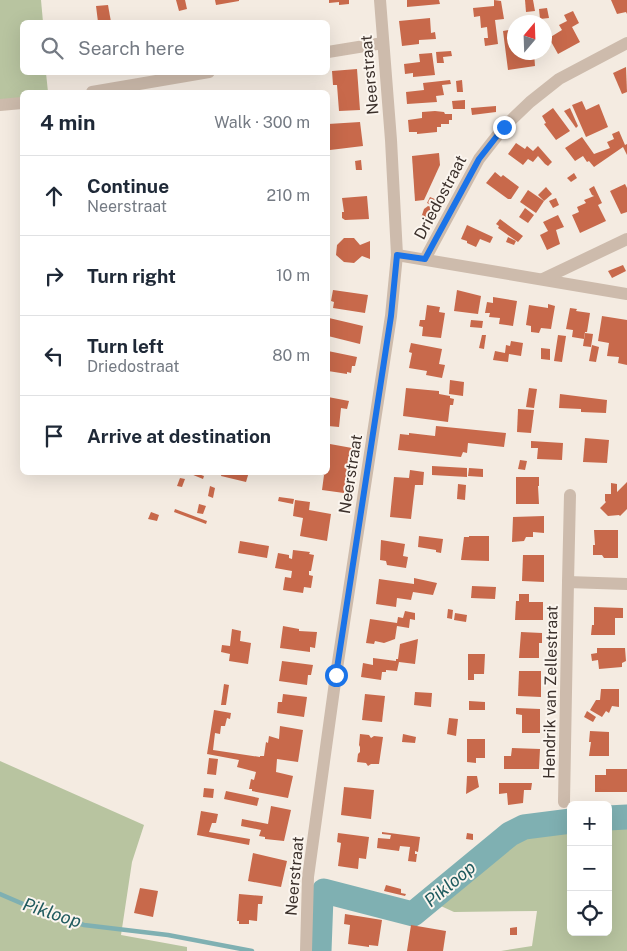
<!DOCTYPE html>
<meta charset="utf-8">
<style>
:root{--surface:#fff;--page:#f2f2f3;--text:#1f2937;--muted:#747a83;--line:#e0e1e3}
body{margin:0;font-family:"Public Sans",sans-serif;background:var(--page);color:var(--text)}
.controls{position:absolute;right:15px;bottom:15px;display:grid;overflow:hidden;border-radius:8px;box-shadow:0 5px 20px #0002}
.controls button{width:45px;height:45px;display:grid;place-items:center;padding:0;border:0;border-bottom:1px solid var(--line);background:var(--surface);color:var(--text);font:25px sans-serif}
.compass{position:absolute;left:507px;top:15px;width:45px;height:45px;border-radius:50%;background:var(--surface);box-shadow:0 5px 20px #0002;rotate:19deg}
.stop{position:absolute;width:15px;height:15px;margin:-11px;border:4px solid #1a73e8;border-radius:50%;background:#fff}
.stop.end{background:#1a73e8;border-color:#fff;box-shadow:0 1px 5px #0008}
.list{margin:0;padding:0;list-style:none}
h2{display:flex;justify-content:space-between;align-items:center;height:65px;margin:0;padding:0 20px;font-size:21px}
h2 small{font-size:16px;font-weight:400;color:var(--muted)}
.list li{display:grid;grid-template-columns:32px 1fr auto;gap:15px;align-items:center;box-sizing:border-box;height:80px;padding:0 20px;border-top:1px solid var(--line)}
.list b{display:block;font-size:19px;white-space:nowrap}
.list p{margin:0;font-size:16px;white-space:nowrap;color:var(--muted)}
.list em{font-size:16px;font-style:normal;color:var(--muted)}
.icon{flex:none;width:28px;height:28px;fill:none;stroke:currentColor;stroke-width:2;stroke-linecap:round;stroke-linejoin:round}
.map{position:relative;flex:none;width:627px;height:951px;overflow:hidden}
.search{position:absolute;background:var(--surface);box-shadow:0 5px 20px #0002;left:20px;top:20px;width:310px;height:55px;display:flex;align-items:center;gap:12px;box-sizing:border-box;padding:0 18px;border-radius:8px;color:var(--muted);font-size:19px}
.panel{position:absolute;background:var(--surface);box-shadow:0 5px 20px #0002;left:20px;top:90px;width:310px;height:385px;border-radius:8px}
.map>svg:first-child{display:block}
</style>
<div class="map">
<svg width="627" height="951" viewBox="0 0 627 951">
<rect width="100%" height="100%" fill="#f4ebe1"/>
<g fill="#b8c4a0">
<path d="M0,0H41L43,22H22V72L46,73L48,92H22V99L0,101Z"/>
<path d="M0,761L144,825L132,862L121,935L187,947V951H0Z"/>
<path d="M627,818V951H501L532,946L537,911L454,912L421,897L510,834L524,827L571,822V932H608V819Z"/>
</g>
<g fill="none" stroke-linecap="round" stroke-linejoin="round">
<path stroke="#7fb0b2" stroke-width="4.5" d="M0,894L44,913L84,925L168,935L252,951"/>
<g stroke="#7fb0b2" stroke-width="25">
<path d="M608,818L627,817"/>
<path d="M319,951L321,897L324,891L413,914L510,834L524,827L571,821"/>
</g>
</g>
<g fill="#c8694b">
<path d="M176,0H185L187,9L179,11Z"/>
<path d="M215,0H239V1L216,5Z"/>
<path d="M329,0H349V4L339,5V2L329,3Z"/>
<path d="M407,0H439L440,4L407,7Z"/>
<path d="M494,0L501,1L504,19L495,20L498,44L485,46L484,38H488L487,27L481,28L480,16L474,17L473,8L494,6Z"/>
<path d="M525,0H533L535,11L526,12Z"/>
<path d="M611,0H627V14L626,12L617,14Z"/>
<path d="M108,5L111,22H98L96,6Z"/>
<path d="M547,8L549,18L540,19L539,9Z"/>
<path d="M573,11L579,23L572,27L580,42L558,54L549,38L562,30L559,25L567,21L564,15Z"/>
<path d="M430,18L431,33L435,32L436,39L419,40V44L402,46L399,21Z"/>
<path d="M514,29V52H534L535,66L508,70L503,31Z"/>
<path d="M451,51L452,56L443,57L444,63H437L436,52Z"/>
<path d="M432,53L435,75L413,77V73L405,74L404,64L420,62L419,54Z"/>
<path d="M626,67L627,92L622,94L613,73Z"/>
<path d="M357,69L360,110L339,111L337,85H333L332,71Z"/>
<path d="M450,80L451,84L442,85L444,95L436,96L437,102L407,104L406,92L424,90L423,83Z"/>
<path d="M462,80L463,92H457L456,81Z"/>
<path d="M465,100V109H453L452,101Z"/>
<path d="M582,101L586,110L599,104L608,127L586,137L572,105Z"/>
<path d="M496,106V112L472,115L471,108Z"/>
<path d="M553,108L570,131L556,140L544,124L546,123L542,116Z"/>
<path d="M570,108L578,126L576,128L564,111Z"/>
<path d="M435,111L444,112L445,114H452V120H449V124H441V127H437V132L417,134V132H409L408,120L422,118V112Z"/>
<path d="M360,122L363,146L330,150L328,124Z"/>
<path d="M619,131L625,145L627,144V155L623,147L594,167L589,161L587,162L583,156L575,161L565,148L582,137L594,154L610,148L607,142L614,139L612,134Z"/>
<path d="M516,143L525,149L527,146L533,151L538,146L552,162L548,166L545,164L538,156L533,162L528,159L523,165L508,154Z"/>
<path d="M439,153L440,165L424,200L415,201L412,156Z"/>
<path d="M361,160L362,170H356L355,161Z"/>
<path d="M495,172L501,177L503,175L519,187L511,199H508L486,183Z"/>
<path d="M574,173L577,178L571,182L567,178Z"/>
<path d="M625,184L627,188V212L621,214L610,191Z"/>
<path d="M594,186L602,203L598,205L606,221L580,233L572,215L579,212L577,207L586,203L584,200L594,196L592,195L589,189Z"/>
<path d="M546,187L552,194L544,201L538,195Z"/>
<path d="M528,190L544,201L536,213L520,202Z"/>
<path d="M367,196L369,219L345,220L342,218V212H344L342,198Z"/>
<path d="M430,197L437,200L434,206L427,203Z"/>
<path d="M556,198L559,205L553,208L549,201Z"/>
<path d="M428,206L436,209L430,221L421,218L424,209Z"/>
<path d="M525,208L534,215L528,223L519,217Z"/>
<path d="M558,215L564,227L556,230L560,244L547,250L540,235L548,231L543,222Z"/>
<path d="M500,219L523,236L518,242L498,228L499,226L496,224Z"/>
<path d="M467,225L493,237L490,243L480,239L476,247L467,243V241L461,239Z"/>
<path d="M508,237L516,241L514,245L506,242Z"/>
<path d="M344,238H354L360,245L370,241V259L362,256L354,263L344,262L336,255L337,245Z"/>
<path d="M623,265L626,271L612,278L608,271Z"/>
<path d="M333,290L368,295L365,313L333,308L334,302L331,301Z"/>
<path d="M457,290L481,296L478,314L454,311Z"/>
<path d="M493,297L517,301L513,326L499,324L500,318L489,317L490,313H485L487,302L493,303Z"/>
<path d="M548,304L555,306L551,329L541,328L539,333L531,332V326L526,325L529,305L548,308Z"/>
<path d="M427,305L440,307L439,312L445,313L441,338L422,336L423,327L419,326L420,320H425Z"/>
<path d="M570,308L577,309L576,311L590,313L587,332H585L584,339L572,337L573,330L566,329Z"/>
<path d="M328,313H330L329,318L363,326L360,344L328,336Z"/>
<path d="M602,316L627,320V365L618,363L619,357L607,356L609,343L598,341Z"/>
<path d="M471,320L483,321L482,328L470,327Z"/>
<path d="M585,333L593,334L591,347L583,346Z"/>
<path d="M482,335H486L484,349L479,348Z"/>
<path d="M558,335L566,336L562,362L554,361Z"/>
<path d="M511,341L523,343L521,356L509,354L508,362L493,360L495,351L505,353L506,345L510,346Z"/>
<path d="M411,343L442,349L439,364L445,365L442,378L426,375L427,371L409,368L412,353L409,352Z"/>
<path d="M592,345L599,347L596,362L589,361Z"/>
<path d="M541,348L550,349V360L541,359Z"/>
<path d="M328,351L357,357L355,366H352L351,373L347,372V374L328,371Z"/>
<path d="M450,380L464,382L463,396L449,394Z"/>
<path d="M406,388L439,391V394L450,396V398L454,399L453,405H450L448,422L403,416Z"/>
<path d="M529,388L537,389L534,408L526,407Z"/>
<path d="M560,394L607,400L606,413L581,412V409L559,408Z"/>
<path d="M328,397L349,401L347,409L341,408L339,427L328,426Z"/>
<path d="M518,409L534,410L531,433L517,432Z"/>
<path d="M436,426L506,433L504,447L468,443L467,453L463,452L461,457L398,450L400,434L409,435V433L435,436Z"/>
<path d="M585,438L609,440L607,463L583,462Z"/>
<path d="M531,441L563,443L562,460L537,459L538,448H531Z"/>
<path d="M330,444L352,448L344,493L322,490L324,475L315,473L328,472V448H329Z"/>
<path d="M520,460L527,461L525,470L518,469Z"/>
<path d="M432,466L467,468V477L432,475Z"/>
<path d="M469,468L483,469V477L468,476Z"/>
<path d="M410,470L424,472L423,485H415L411,519L390,517L394,477L409,478Z"/>
<path d="M186,472H193L204,476L203,479Z"/>
<path d="M222,472H249L246,482L221,476Z"/>
<path d="M516,477H539V486H538L539,504H516Z"/>
<path d="M180,478L185,479L182,487L177,486Z"/>
<path d="M627,482V509L620,516L619,515L608,516L600,508L606,502L605,501V494H611V483L617,484V492Z"/>
<path d="M458,484L466,485L465,500L457,499Z"/>
<path d="M210,486L215,488L213,498L208,496Z"/>
<path d="M279,497L294,499L293,504L278,501Z"/>
<path d="M295,500L310,502L309,510L331,514L327,541L300,536L303,518L293,516Z"/>
<path d="M199,504L206,506L203,514L197,513Z"/>
<path d="M175,509L207,521L206,524L174,512Z"/>
<path d="M151,512L159,515L157,521L148,519Z"/>
<path d="M544,516V533L533,532V537H526L524,541L512,542L513,517Z"/>
<path d="M594,530H618V558H604L602,555H593V545H595Z"/>
<path d="M419,536L443,539L441,553L436,552V550L418,547Z"/>
<path d="M469,536H489V561L461,560L464,537H469Z"/>
<path d="M381,540L405,544L403,556L408,557L406,568L387,565L386,561L380,560Z"/>
<path d="M240,541L269,546L267,558L238,553Z"/>
<path d="M293,550L310,552L309,554L314,555L311,571H309V575L313,576L311,588L304,587L303,593L283,590L285,577L291,578L292,571L275,568L278,553L289,555V558L292,559Z"/>
<path d="M523,555H544V582L522,581Z"/>
<path d="M414,578L437,583L433,595L413,592L411,600L397,598L396,607L376,604L379,579L414,584Z"/>
<path d="M472,586L496,587L495,599L471,598Z"/>
<path d="M519,594H529V602H543V620H515L516,601H519Z"/>
<path d="M594,607L623,608V618H615V635H591L592,625H594Z"/>
<path d="M448,609L453,610L452,619L447,618Z"/>
<path d="M405,611L415,613V620L410,619L409,628L397,626L395,639L384,643L375,641L374,644L366,643L370,619L397,623L398,617L403,618Z"/>
<path d="M455,613L467,615L466,622L454,620Z"/>
<path d="M283,626L299,629V631L317,632L315,648L310,647V652L280,648Z"/>
<path d="M232,629L241,631L240,641L251,643L248,664L229,661L230,654L221,652L222,645L230,646Z"/>
<path d="M521,632L542,633V643H539V658H519Z"/>
<path d="M418,639L415,664L399,662L397,671L386,670V672H382L381,680L361,677L363,663L373,665V658L396,661V659H398L400,644Z"/>
<path d="M597,648H625L626,661L622,663V667L599,669L598,660L592,661L591,654L597,653Z"/>
<path d="M468,654H485L484,674H474V680H468Z"/>
<path d="M282,661L313,665L311,675H308L307,685L279,681Z"/>
<path d="M519,671H541V697L518,696Z"/>
<path d="M224,684L229,685L226,705H221Z"/>
<path d="M601,689H619V707L612,706L609,713L606,711L602,717L590,710L596,700H600Z"/>
<path d="M415,692L432,693L431,707L414,705Z"/>
<path d="M283,694L307,697L304,717L277,713L278,702H282Z"/>
<path d="M365,694L385,696L382,722L362,720Z"/>
<path d="M469,701L485,702V710H469Z"/>
<path d="M516,708L540,709V733H522V715L516,714Z"/>
<path d="M214,710L231,713L230,719L227,718L225,726H221L220,734L215,733L213,750L260,757V756H264L266,742L268,743L269,736L279,739L280,726L303,730L298,762L277,759L276,772L293,776L288,798L252,791V789H249L251,779L254,780L256,772L237,767L239,760L207,754Z"/>
<path d="M587,711L596,717L593,722L584,717Z"/>
<path d="M449,718L458,719L456,736L447,734Z"/>
<path d="M590,731L609,732V756H589L591,742H589Z"/>
<path d="M360,734L369,735L371,738L374,736L383,737L379,764H371L368,766L366,763L357,762L358,754L360,752V747L359,745Z"/>
<path d="M403,734L416,737L415,743L402,742Z"/>
<path d="M467,739H485V758H476V763L467,762Z"/>
<path d="M512,748L540,749L539,769H504V756H511Z"/>
<path d="M209,758L218,759L216,775L207,774Z"/>
<path d="M606,769H627V792H595V775H606Z"/>
<path d="M467,776H477L479,787L466,794Z"/>
<path d="M499,783H532L531,790H524L523,803L508,805L507,793L499,794Z"/>
<path d="M344,787L374,790L371,819L341,815Z"/>
<path d="M204,788L214,789L213,798L203,797Z"/>
<path d="M226,791L259,798L257,806L224,799Z"/>
<path d="M271,806L291,810L284,841L265,839V837L259,836L261,830L241,826L242,819L268,824Z"/>
<path d="M201,811L218,814L216,823H212L209,832L250,839L249,845L197,835Z"/>
<path d="M382,832L420,837L418,852L415,851V854H417L416,862L408,861L410,847L400,846L399,851L377,848L378,838L390,839L391,835L382,834Z"/>
<path d="M338,833L369,837L366,859L359,858L358,869L338,866L341,843L337,842Z"/>
<path d="M467,833L473,834V840L466,839Z"/>
<path d="M253,853L287,861L281,887L248,881Z"/>
<path d="M386,885L401,889V893L406,894L405,896L384,891Z"/>
<path d="M140,888L158,891L153,917L134,913Z"/>
<path d="M239,894L263,896L262,904H258L257,921L249,920V924H239V921H237Z"/>
<path d="M345,914L382,920L378,946L369,945V947L348,944L350,925L344,924Z"/>
<path d="M411,925L446,931L443,951H407Z"/>
<path d="M517,927V935H510V928Z"/>
</g>
<g fill="none" stroke-linecap="round" stroke-linejoin="round">
<g stroke="#cdbbac" stroke-width="12">
<path d="M328,52L383,43"/>
<path d="M92,92L209,72"/>
<path d="M0,105L22,103"/>
<path d="M397,255L627,294"/>
<path d="M425,259L479,159L504,127L530,102L559,79L627,43"/>
<path d="M543,279L627,239"/>
<path d="M568,582L570,495"/>
<path d="M564,802L568,582L627,584"/>
<path d="M306,951L308,877L336,675L391,316L397,255L391,140L380,0"/>
</g>
</g>
<g fill="none" stroke-linecap="round" stroke-linejoin="round">
<path stroke="#1a73e8" stroke-width="6" d="M336,675L391,316L397,255L425,259L479,159L504,127"/>
</g>
<g text-anchor="middle" stroke-width="4" stroke-linejoin="round" paint-order="stroke">
<g font-size="16" fill="#3b302b" stroke="#fbf5ee">
<text transform="translate(369 75) rotate(-95)" y="6">Neerstraat</text>
<text transform="translate(440 197) rotate(-62)" y="6">Driedostraat</text>
<text transform="translate(350 474) rotate(-81)" y="6">Neerstraat</text>
<text transform="translate(550 692) rotate(-89)" y="6">Hendrik van Zellestraat</text>
<text transform="translate(294 876) rotate(-85)" y="6">Neerstraat</text>
</g>
<g font-size="18" font-style="italic" fill="#1f5a5e" stroke="#fbf5ee">
<text transform="translate(450 884) rotate(-40)" y="6">Pikloop</text>
<text transform="translate(52 913) rotate(18)" y="6">Pikloop</text>
</g>
</g>
</svg>
<div class="controls">
<button>+</button>
<button>−</button>
<button><svg class="icon" aria-label="locate" viewBox="0 0 24 24"><circle cx="12" cy="12" r="6"/><path d="M12 2v4M12 18v4M2 12h4M18 12h4"/></svg></button>
</div>
<svg class="compass" viewBox="-18 -18 36 36"><path d="M0-13l5 13h-10z" fill="#e53935"/><path d="M0 13l5-13h-10z" fill="#747a83"/></svg>
<div class="stop" style="left:336px;top:675px"></div>
<div class="stop end" style="left:504px;top:127px"></div>
<div class="search"><svg class="icon" aria-label="search" viewBox="0 0 24 24"><circle cx="10" cy="10" r="6"/><path d="M15 15l6 6"/></svg>Search here</div>
<section class="panel">
<h2>4 min<small>Walk · 300 m</small></h2>
<ul class="list">
<li><svg class="icon" aria-label="ahead" viewBox="0 0 24 24"><path d="M12 20V5M6 11l6-6 6 6"/></svg><div><b>Continue</b><p>Neerstraat</p></div><em>210 m</em></li>
<li><svg class="icon" aria-label="right" viewBox="0 0 24 24"><path d="M7 20v-9h11M14 6l5 5-5 5"/></svg><div><b>Turn right</b></div><em>10 m</em></li>
<li><svg class="icon" aria-label="left" viewBox="0 0 24 24"><path d="M17 20v-9H6M10 6l-5 5 5 5"/></svg><div><b>Turn left</b><p>Driedostraat</p></div><em>80 m</em></li>
<li><svg class="icon" aria-label="arrive" viewBox="0 0 24 24"><path d="M6 21V4h12l-3 4 3 4H6"/></svg><div><b>Arrive at destination</b></div></li>
</ul>
</section>
</div>
